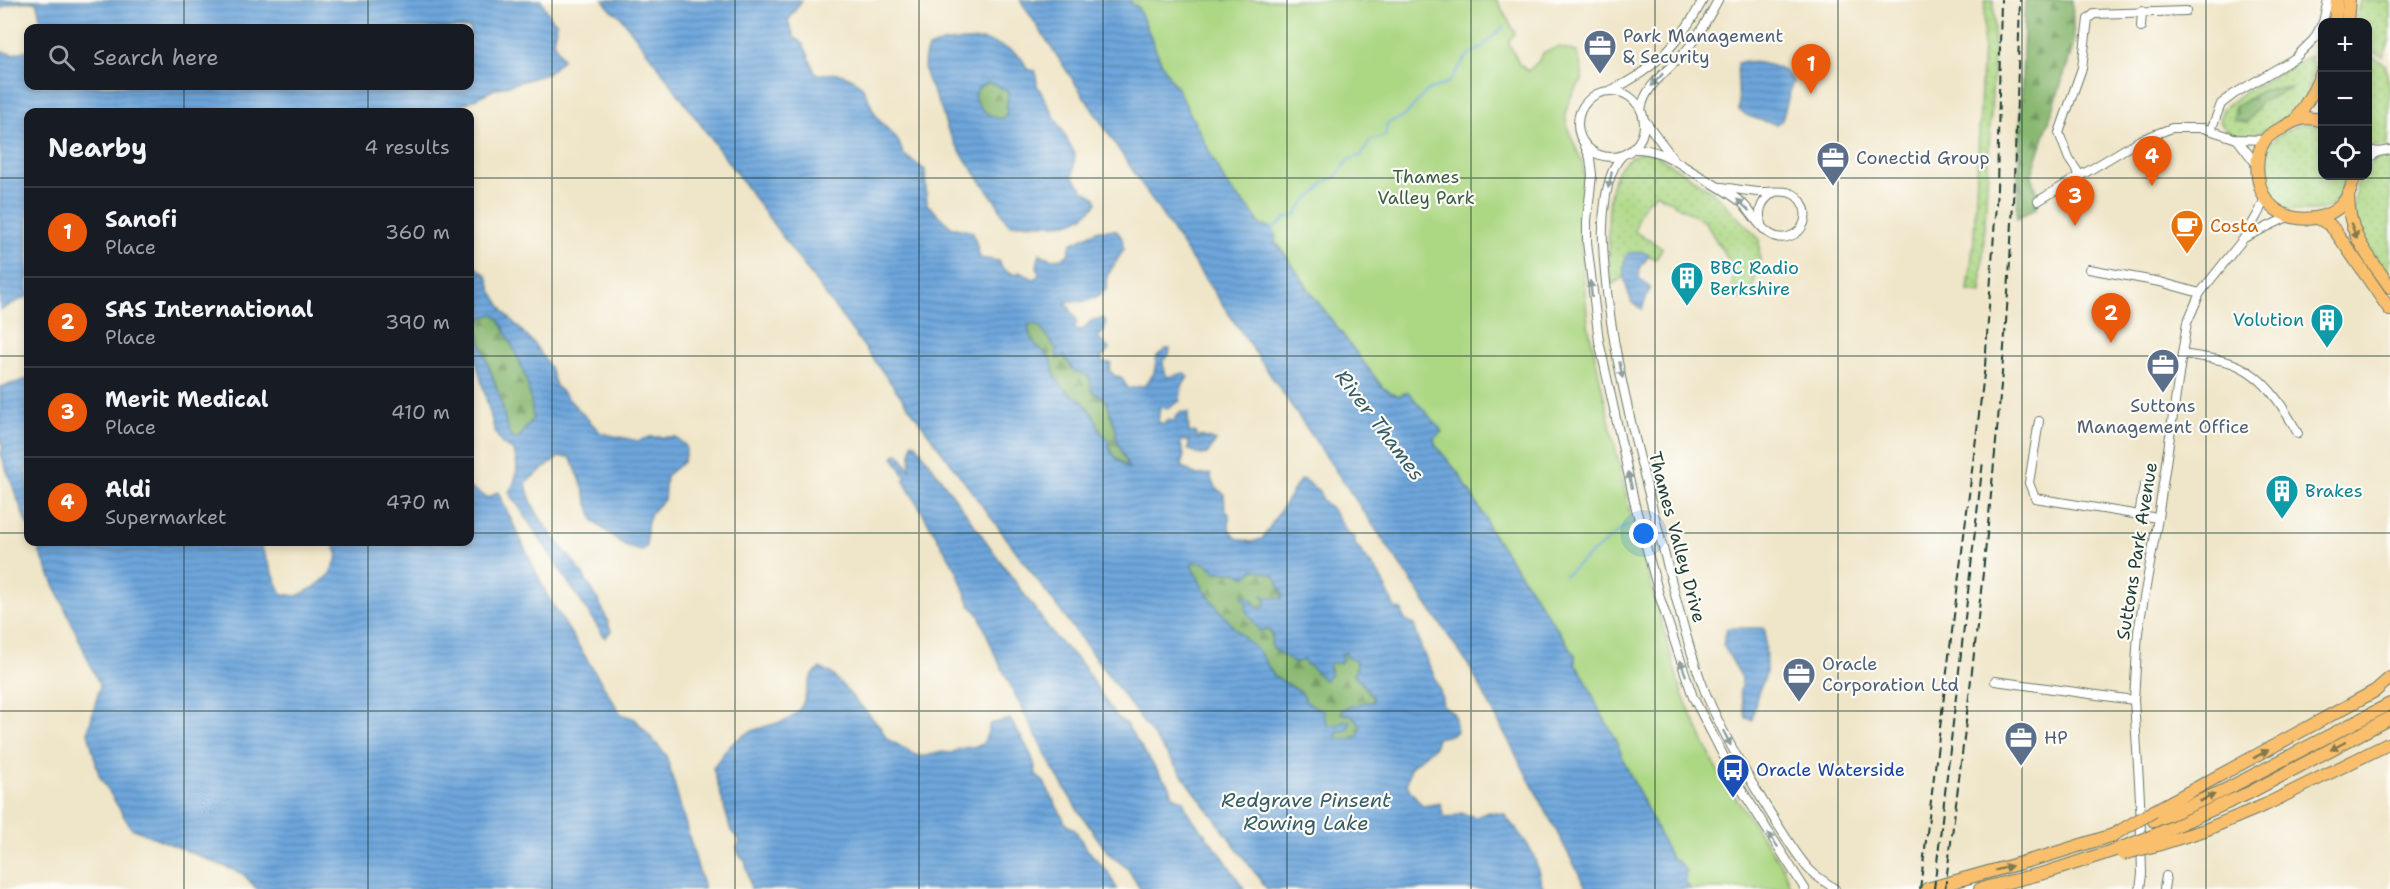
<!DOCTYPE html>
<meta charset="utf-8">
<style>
:root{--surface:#171b24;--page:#242831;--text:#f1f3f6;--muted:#9ea1a6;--line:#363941;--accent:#ea580c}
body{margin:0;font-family:"Shantell Sans",sans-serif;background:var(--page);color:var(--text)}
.controls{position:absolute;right:18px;top:18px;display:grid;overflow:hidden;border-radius:12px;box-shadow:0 3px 9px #0003}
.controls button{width:54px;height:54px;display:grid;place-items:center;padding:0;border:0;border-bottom:2px solid var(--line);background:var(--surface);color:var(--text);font:30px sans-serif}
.you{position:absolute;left:1644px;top:534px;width:21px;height:21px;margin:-15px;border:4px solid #fff;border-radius:50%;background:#1a73e8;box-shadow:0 0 0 9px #1a73e833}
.badge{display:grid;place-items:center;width:39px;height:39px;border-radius:50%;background:var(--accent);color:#fff;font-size:20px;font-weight:700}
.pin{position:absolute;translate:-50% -50px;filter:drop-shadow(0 2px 3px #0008)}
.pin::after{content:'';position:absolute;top:32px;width:21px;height:18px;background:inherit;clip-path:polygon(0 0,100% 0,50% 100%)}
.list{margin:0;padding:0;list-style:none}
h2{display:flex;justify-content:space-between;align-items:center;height:78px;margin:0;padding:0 24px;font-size:26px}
h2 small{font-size:20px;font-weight:400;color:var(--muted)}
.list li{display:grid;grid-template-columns:39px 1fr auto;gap:18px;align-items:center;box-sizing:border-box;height:90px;padding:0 24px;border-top:2px solid var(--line)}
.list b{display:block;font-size:22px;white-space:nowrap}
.list p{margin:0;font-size:20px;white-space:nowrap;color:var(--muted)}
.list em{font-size:20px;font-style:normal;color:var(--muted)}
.icon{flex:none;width:33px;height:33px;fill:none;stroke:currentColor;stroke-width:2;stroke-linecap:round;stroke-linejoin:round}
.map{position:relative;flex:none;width:2390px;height:889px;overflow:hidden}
.search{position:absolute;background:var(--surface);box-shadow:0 3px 9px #0003;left:24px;top:24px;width:450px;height:66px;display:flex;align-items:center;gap:15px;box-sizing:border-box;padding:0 21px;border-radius:12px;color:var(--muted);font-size:22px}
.panel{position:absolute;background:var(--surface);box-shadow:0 3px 9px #0003;left:24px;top:108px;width:450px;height:438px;border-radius:12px}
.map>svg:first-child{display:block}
</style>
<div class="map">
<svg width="2390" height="889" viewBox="0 0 2390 889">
<defs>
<pattern id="grass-dots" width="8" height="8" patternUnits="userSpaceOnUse" patternTransform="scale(1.5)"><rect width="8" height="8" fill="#acd783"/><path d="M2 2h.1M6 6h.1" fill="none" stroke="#94b972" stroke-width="1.8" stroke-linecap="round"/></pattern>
<pattern id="forest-firs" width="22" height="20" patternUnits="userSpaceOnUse" patternTransform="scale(1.5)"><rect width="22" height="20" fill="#89b871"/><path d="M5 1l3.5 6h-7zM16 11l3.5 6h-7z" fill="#6f975e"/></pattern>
<pattern id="water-rules" width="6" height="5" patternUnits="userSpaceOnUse" patternTransform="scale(1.5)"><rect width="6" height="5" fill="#6da6dc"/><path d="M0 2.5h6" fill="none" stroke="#5988b3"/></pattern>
</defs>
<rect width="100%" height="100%" fill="#fdfcf7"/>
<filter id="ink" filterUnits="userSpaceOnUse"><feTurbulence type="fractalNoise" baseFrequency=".0167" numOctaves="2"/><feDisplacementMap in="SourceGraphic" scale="12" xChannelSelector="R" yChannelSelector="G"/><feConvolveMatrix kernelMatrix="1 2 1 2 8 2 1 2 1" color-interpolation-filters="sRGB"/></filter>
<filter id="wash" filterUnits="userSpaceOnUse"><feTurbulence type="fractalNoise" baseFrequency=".008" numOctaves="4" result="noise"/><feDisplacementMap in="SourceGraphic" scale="24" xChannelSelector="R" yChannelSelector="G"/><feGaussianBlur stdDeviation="1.35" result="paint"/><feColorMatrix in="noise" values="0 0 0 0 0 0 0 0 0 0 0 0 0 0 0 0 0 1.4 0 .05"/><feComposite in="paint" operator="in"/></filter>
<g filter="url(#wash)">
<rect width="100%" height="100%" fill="#efe5c8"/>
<g fill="url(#grass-dots)" stroke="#668a5c" stroke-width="1.5">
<path d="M1985,0H1994V58L1981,293L1968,291L1974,239Z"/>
<path d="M2360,0H2390V40L2383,57L2368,48V22H2355Z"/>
<path d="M2368,54L2385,64L2390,90L2388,146H2368Z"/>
<path d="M2311,55L2310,61L2314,63C2312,76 2310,91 2302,103C2297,111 2288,116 2281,121C2260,134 2238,147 2220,122L2223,109L2240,95Z"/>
<path d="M2300,124H2313L2322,129V176H2347C2344,184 2340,198 2333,204C2323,214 2288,213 2276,204C2264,194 2259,161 2266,148C2271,137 2290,130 2300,124Z"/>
<path d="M1643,151L1653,153L1713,192L1759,239L1760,269L1755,277L1751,299L1736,298L1732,294L1733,268L1705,222L1656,193C1653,198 1649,199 1645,204C1638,212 1637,222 1635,232L1662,248L1656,259L1642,252L1624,261V277L1611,285C1609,257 1604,200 1616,174C1621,162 1632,156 1643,151Z"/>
<path d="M2390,155V278C2366,244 2341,219 2361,176H2368V166L2375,160Z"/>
</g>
<g fill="url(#forest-firs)" stroke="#547a52" stroke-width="1.5">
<path d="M2025,0H2072L2074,44L2031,177L2039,196L2037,207L2017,219Z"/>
<path d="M987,83L995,84L1008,92C1009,100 1005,105 1007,113L1003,119C988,117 980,110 974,96L979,87Z"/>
<path d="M2292,88L2261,102L2248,122L2234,120L2235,107L2263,90Z"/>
<path d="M494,314C503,322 503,327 508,338C523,367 531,386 533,419L518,439H512C504,425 505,412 500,398C492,373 482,351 477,325L483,317Z"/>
<path d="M1029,324L1038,325L1074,370L1089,376L1092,391L1106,400L1116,430V438L1130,470C1120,461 1108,453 1108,439C1096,430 1101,429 1095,418C1092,411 1086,409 1083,401C1073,396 1060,387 1055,376C1053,372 1054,366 1052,362C1046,346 1025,348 1029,324Z"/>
<path d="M1192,561L1206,563L1216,572H1237L1246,577L1254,569C1260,571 1274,572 1277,580C1280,585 1279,589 1283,594L1282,599L1263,597L1266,601L1264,608H1258L1250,598L1248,603C1258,614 1275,628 1271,644L1304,660L1328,667L1330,663L1346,652C1355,660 1359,663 1354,674L1373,697L1372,702C1360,702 1353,706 1341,710L1344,714L1352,716L1361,725L1358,736L1348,740L1337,739L1336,735L1339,731V725H1326L1324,711L1306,702L1302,693L1274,676L1259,652L1234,628L1206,593L1192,567Z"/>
</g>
<path fill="#acd783" stroke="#668a5c" stroke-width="1.5" d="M1130,0H1497L1515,33L1508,42L1519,64L1528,71L1538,62L1544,52L1558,47L1577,52L1582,70V81L1572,94L1565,113L1567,127L1582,162L1584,176L1580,239L1588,325L1628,505L1682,694L1717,770L1784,869L1791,889H1690L1671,859L1624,762L1616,739L1599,710L1585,678L1575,664V655L1488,527L1486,519L1459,474L1436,446L1434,438L1436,435L1412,396L1408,392L1398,396L1383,388L1314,297L1279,245L1274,244L1251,211L1226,184L1177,88C1158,64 1151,34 1137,6L1132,5Z"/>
<g fill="url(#water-rules)" stroke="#467288" stroke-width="1.5" fill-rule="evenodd">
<path d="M0,0H541L551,18L557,23L553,41L563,59L547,74L495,89L448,112H28V296L0,310V51L13,54L28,50V86H470V28H42L37,3C26,0 8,2 0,10Z"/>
<path d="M603,0H802L788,21L795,38C808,44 809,62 816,74C824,75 832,72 839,74C868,80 865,98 877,117C889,135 897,131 903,154L925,170L927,204L951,227L973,232L980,258L998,261L1004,270L1016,275L1019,272L1034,279L1039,275L1037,266L1040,253C1050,260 1057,261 1068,255L1071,244L1099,230H1116L1122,238L1124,249L1107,276L1106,290C1086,305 1088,301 1066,301L1077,321L1074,329L1083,330L1091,321L1103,318L1106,322L1104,332L1098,337L1109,349L1100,359L1104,362L1111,363L1109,370L1115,376L1121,377L1128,389L1146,385L1154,373L1157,356L1166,349H1170L1169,355L1163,361L1164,372L1168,377L1184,373L1188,377L1181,388L1180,401L1168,408L1160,407L1158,422L1164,424L1168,420L1174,421L1176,416L1181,412L1188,413L1189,433L1195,432L1198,439L1200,436L1216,441L1207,454L1201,455L1188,449L1189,441H1180L1184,455L1181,466L1196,475L1211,474C1210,483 1217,489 1224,494L1225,510L1229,514V529L1236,538L1251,542L1262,539L1300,480H1304L1319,491L1322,500L1333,510L1348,534L1355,537V544L1380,576L1395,608L1402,610L1404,619L1414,625C1417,633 1419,643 1423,652C1430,669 1441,685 1443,705L1454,714L1457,731L1450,735L1437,738L1434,747L1411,767L1407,783L1409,789L1423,806L1440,803L1444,817L1449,818L1461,813L1476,817L1488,812L1504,814C1513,827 1525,838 1532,852C1538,864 1538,877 1544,889H1267L801,262L652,58L619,15L610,9ZM1029,324L1038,325L1056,348L1057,359L1064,356L1074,371L1089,376L1092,391L1106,400L1116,430V438L1129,469C1119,461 1108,453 1108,439C1096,430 1101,429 1095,418C1092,411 1086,409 1083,401C1073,396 1060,387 1055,376C1052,370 1054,364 1050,358C1040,347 1026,342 1029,324ZM1192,562L1206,563L1216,572H1237L1246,577L1254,569L1274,575L1283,594L1282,599L1262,596L1266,601L1264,608H1258L1250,598L1243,596V600L1248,603L1245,609L1259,631L1269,629L1273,637L1271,644L1273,648L1294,663L1304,660L1305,664L1311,667L1324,680L1331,674L1328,667L1330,663H1340L1343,659L1341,654L1346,652L1347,658L1356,661L1357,666L1354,674L1373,697L1372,702C1358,702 1354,706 1341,710L1344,714L1352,716L1361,725L1358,736L1348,740L1337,739L1336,735L1339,731H1346L1350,725V721L1344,720L1338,725H1326L1324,711L1306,702L1302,693L1274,676L1259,652L1234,628L1206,593L1192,567Z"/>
<path d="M1020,0H1130L1132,5L1137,6C1151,33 1158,64 1177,88L1226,184L1251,211L1261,226L1271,227L1276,236L1275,244L1278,245L1314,297L1383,388L1398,396L1408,392L1439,427L1442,432L1434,438L1436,446L1459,474L1486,519L1488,527L1575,655V664L1585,678L1599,710L1616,739L1624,762L1671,858L1678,862L1686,871L1685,881L1690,889H1587L1469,666L1188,254Z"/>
<path d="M983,40C1000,45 1021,50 1027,69L1036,71L1037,85L1075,154L1073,177L1084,191L1095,197L1097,203C1069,237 1046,218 1011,225C1002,219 1001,207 994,199C979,178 962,158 950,134C944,125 944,114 939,104C930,85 918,70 928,48L945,42ZM987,83L995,84L1008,92C1009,100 1005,105 1007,113L1003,119C988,117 979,110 974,96L979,87Z"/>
<path d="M1745,61C1763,64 1783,64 1793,81L1782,120L1776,124C1764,121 1748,118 1739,110L1737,63Z"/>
<path d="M1642,252L1649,255L1640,268L1639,278L1650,288L1642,309L1632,303C1626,286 1619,269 1628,253Z"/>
<path d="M470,262L487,276L492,292L505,313L534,344L550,367L556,386L601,433L638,441L650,437H675L685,445L686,452L683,462L666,476L664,500C646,514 646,524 647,546L642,551L627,547L594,522L580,479L570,457H559L526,482C530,514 557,540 576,565C590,585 604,608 611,631L605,638L509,492C518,479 519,466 514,451L502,444L495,432L470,339ZM494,314C503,322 503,328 508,338C522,364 531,388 533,419L518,439H512C504,425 505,412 500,398C492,373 481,351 477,325L483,317Z"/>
<path d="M28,379V527L1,455L3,445L0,442V387Z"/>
<path d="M912,442L916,444L1055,637L1082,664L1114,714L1126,724L1160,775L1170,786L1173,796L1183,800L1188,813L1223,857L1244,889H1140L1128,869L1108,853L1077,809L1053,769L995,655L979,615L970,605L956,569L903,480L906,478L893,456L899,453L910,469Z"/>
<path d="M470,488L488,498L498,492L548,597L621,714L635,719L666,755L704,889H257L243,874L131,828L99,775L88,732L100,686L35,542H259L282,594L297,596L313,588L330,575L338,556L333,542H470Z"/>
<path d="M1727,628H1763L1765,631L1766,674L1757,696L1752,720L1746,718L1740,692L1742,678L1723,645Z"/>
<path d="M820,668L832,674L881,728L887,739L918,756H926L942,752L952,753C962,744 978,750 983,743C987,738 988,729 990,724L1010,719C1020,737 1035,754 1036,775L1044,782L1066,824L1075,830L1085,847L1108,872L1117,889H751L745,860L739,855L737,848L740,841L731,831L713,768C729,744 738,734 767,726C777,723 785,723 793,716C807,705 805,691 811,678C812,675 817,671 820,668Z"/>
</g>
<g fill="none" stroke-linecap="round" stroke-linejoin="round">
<g stroke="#6da6dc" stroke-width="2">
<path d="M1270,231L1286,218L1296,215L1304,202L1318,191L1323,183L1336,177L1349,159L1361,156L1370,141L1385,136L1387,123L1404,117L1427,91L1449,82L1467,56L1482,47L1504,26"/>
<path d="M1565,575L1628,524"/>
</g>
</g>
</g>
<g filter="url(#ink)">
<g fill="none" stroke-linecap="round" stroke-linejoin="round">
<g stroke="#687868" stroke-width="10">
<g id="street">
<path d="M2323,22L2328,0"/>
<path d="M2141,27L2142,11"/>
<path d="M1611,90C1653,72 1682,40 1703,0"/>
<circle cx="1611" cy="124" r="33"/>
<path d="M1641,110C1645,85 1666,73 1682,55C1697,39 1708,19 1718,0"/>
<path d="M1645,121L1673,158"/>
<path d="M2211,130L2221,104L2234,94L2295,58L2314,39L2322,24"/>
<path d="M2237,139L2257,165"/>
<path d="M1585,146L1590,158L1592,175L1587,220V242L1599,341L1635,505L1660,598L1693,697L1738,784L1805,889"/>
<path d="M1633,149C1661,148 1677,163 1700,176C1715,185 1729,192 1742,203C1752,212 1759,228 1770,234C1782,242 1799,236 1804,223C1806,217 1806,210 1803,205C1795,186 1775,193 1758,192C1746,191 1734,189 1722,187"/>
<path d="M2368,150L2378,152L2390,150"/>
<path d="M1622,156C1605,173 1602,219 1603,243C1607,339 1636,444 1660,537C1674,589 1686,644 1706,694C1725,739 1750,781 1776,822C1786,837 1795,853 1807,867C1814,876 1826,882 1835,889"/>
<path d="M2368,159L2378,152"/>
<path d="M2080,175L2069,159L2059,133L2082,68L2088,19L2094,14L2186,11"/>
<path d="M2038,201L2140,140L2172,128H2203L2237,139L2264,140"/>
<path d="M1761,224C1758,210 1761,201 1773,193"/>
<path d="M2246,237L2290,216"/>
<path d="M2089,269L2160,282L2200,293"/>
<path d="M2182,354C2197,356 2213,358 2228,362C2262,372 2283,405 2298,434"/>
<path d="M2039,421L2029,483L2035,498L2158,518"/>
<path d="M2139,515L2144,486"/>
<path d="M1995,681L2134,700"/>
<path d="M2140,889L2142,874L2140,799L2134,700L2138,632L2158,518L2182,354L2187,323L2200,293L2244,238L2259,212L2265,197"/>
<path d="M2164,889L2166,876"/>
</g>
</g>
<g stroke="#687868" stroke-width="14">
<g id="primary">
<path d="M2335,22L2337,0"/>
<path d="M2347,22L2349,0"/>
<path d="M2296,120L2314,90L2322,72"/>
<path d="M2322,121C2307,115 2297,119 2284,127C2277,131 2269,134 2265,140C2252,158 2256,194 2274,208C2295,225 2333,222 2347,197C2351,191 2352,183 2355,176"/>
<path d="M2348,196C2349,238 2368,254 2390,287"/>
<path d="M2318,218L2330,225L2336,232L2390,310"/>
<path d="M2154,811L2375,691L2390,678"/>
<path d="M2154,821L2223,791L2390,704"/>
<path d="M2155,835L2249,793L2390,718"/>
<path d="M2157,845L2205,830L2265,805L2390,743"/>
<path d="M1927,889L2046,856L2113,835"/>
<path d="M1980,889L2048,872L2118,849"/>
</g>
</g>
<use href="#street" stroke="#fff" stroke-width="8"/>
<use href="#primary" stroke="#f9bf6d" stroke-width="12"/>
<g stroke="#1f3d34" stroke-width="2" stroke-dasharray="9 4.5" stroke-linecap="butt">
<path d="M1920,889L1985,366L1997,189L2001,0"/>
<path d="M1934,889L1983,461"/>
<path d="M1945,889C1970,696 1993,502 2007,308C2014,205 2017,103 2020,0"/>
</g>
<g stroke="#687868" stroke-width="14" stroke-linecap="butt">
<g id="primary-bridge">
<path d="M2113,835L2154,811"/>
<path d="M2118,849L2155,835"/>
<path d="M2123,854L2157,845"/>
</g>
</g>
<use href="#primary-bridge" stroke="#f9bf6d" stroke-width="12"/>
</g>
<defs><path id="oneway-solid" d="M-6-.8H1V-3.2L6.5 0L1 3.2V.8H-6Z" transform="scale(1.5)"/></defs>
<g fill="#8f9e9a">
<use href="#oneway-solid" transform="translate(1657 80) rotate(133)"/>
<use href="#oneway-solid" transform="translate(1610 180) rotate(103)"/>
<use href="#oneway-solid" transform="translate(1743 205) rotate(-136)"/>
<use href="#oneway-solid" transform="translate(1591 289) rotate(-97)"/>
<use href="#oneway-solid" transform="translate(1621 370) rotate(79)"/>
<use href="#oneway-solid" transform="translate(1630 480) rotate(-103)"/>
<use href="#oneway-solid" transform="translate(1683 668) rotate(-110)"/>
<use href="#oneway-solid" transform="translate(1727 738) rotate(63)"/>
<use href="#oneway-solid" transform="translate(1773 840) rotate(-125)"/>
</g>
<g fill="#81784e">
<use href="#oneway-solid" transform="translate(2354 231) rotate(68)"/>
<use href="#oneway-solid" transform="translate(2338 746) rotate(152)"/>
<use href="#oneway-solid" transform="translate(2261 754) rotate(-29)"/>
<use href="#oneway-solid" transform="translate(2207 798) rotate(-25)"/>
<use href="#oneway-solid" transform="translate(2004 868) rotate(-15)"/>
</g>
</g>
<path fill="none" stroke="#1f3d34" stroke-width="1.5" stroke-opacity="0.55" d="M184,0V28M368,0V28M552,0V889M735,0V889M919,0V889M1103,0V889M1287,0V889M1471,0V889M1655,0V889M1838,0V889M2022,0V889M2206,0V889M184,86V112M368,86V112M0,178H28M470,178H2390M0,356H28M470,356H2390M0,533H28M470,533H2390M184,542V889M368,542V889M0,711H2390"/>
<defs>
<g id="office-pin" transform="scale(1.725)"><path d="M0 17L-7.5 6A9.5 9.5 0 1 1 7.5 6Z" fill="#5c6f8a" stroke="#fdfcf7"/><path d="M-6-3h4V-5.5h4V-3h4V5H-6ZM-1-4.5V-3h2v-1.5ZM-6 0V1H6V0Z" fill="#fff"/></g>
<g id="cafe-pin" transform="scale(1.725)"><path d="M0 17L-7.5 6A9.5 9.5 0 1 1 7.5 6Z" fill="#e8710a" stroke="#fdfcf7"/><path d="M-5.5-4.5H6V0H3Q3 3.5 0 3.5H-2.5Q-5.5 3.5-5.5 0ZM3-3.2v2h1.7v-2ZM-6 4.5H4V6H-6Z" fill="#fff"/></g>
<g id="building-pin" transform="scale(1.725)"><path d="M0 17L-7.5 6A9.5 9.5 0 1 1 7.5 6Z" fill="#0f9aa8" stroke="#fdfcf7"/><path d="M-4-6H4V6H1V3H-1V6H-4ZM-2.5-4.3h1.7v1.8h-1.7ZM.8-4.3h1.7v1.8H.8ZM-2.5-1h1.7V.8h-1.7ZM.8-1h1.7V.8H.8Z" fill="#fff"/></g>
<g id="bus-pin" transform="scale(1.725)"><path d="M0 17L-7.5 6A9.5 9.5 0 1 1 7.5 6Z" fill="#1a4fb4" stroke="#fdfcf7"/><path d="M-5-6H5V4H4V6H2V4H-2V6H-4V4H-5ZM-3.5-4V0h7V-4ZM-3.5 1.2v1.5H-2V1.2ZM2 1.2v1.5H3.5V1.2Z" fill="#fff"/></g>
</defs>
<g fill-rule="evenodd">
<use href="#office-pin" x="1600" y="46"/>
<use href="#office-pin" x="1833" y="158"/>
<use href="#cafe-pin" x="2187" y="226"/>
<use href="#building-pin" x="1687" y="278"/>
<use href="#building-pin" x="2327" y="320"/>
<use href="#office-pin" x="2163" y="365"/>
<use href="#building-pin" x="2282" y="491"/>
<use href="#office-pin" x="1799" y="674"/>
<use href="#office-pin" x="2021" y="738"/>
<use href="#bus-pin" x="1733" y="770"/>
</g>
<g text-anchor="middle" stroke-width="4.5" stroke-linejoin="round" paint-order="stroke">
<g font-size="18" fill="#4e5e75" stroke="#fdfcf7" text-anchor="start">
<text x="1623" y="42">Park Management<tspan x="1623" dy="21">&amp; Security</tspan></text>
<text x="1856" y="164">Conectid Group</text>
<text x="2163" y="412" text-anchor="middle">Suttons<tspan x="2163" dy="21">Management Office</tspan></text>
<text x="1822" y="670">Oracle<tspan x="1822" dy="21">Corporation Ltd</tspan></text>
<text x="2044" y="744">HP</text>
</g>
<g font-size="18" fill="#3b5c44" stroke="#fdfcf7">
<text x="1426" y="183">Thames<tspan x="1426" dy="21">Valley Park</tspan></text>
</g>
<g font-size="18" fill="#c56008" stroke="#fdfcf7" text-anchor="start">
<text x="2210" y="232">Costa</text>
</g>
<g font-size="18" fill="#0d838f" stroke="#fdfcf7" text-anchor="start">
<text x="1710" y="274">BBC Radio<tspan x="1710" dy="21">Berkshire</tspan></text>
<text x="2304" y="326" text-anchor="end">Volution</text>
<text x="2305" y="497">Brakes</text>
</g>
<g font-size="18" fill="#1f3d34" stroke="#fdfcf7">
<text transform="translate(1677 537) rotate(75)" y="6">Thames Valley Drive</text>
<text transform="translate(2137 551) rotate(-81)" y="6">Suttons Park Avenue</text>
</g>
<g font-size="18" fill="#164399" stroke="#fdfcf7" text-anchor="start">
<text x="1756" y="776">Oracle Waterside</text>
</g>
<g font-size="20" font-style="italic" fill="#365c66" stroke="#fdfcf7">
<text transform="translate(1380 425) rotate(53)" y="7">River Thames</text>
<text x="1306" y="807">Redgrave Pinsent<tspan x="1306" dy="23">Rowing Lake</tspan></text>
</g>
</g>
</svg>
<div class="controls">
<button>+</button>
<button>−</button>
<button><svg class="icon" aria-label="locate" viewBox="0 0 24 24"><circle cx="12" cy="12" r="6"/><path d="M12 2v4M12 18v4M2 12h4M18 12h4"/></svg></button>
</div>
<div class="you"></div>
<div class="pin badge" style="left:1811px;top:94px">1</div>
<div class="pin badge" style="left:2111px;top:343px">2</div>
<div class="pin badge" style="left:2075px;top:226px">3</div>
<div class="pin badge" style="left:2152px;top:186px">4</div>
<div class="search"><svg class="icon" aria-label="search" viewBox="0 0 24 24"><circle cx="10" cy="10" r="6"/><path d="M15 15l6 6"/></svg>Search here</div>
<section class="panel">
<h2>Nearby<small>4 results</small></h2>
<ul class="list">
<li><span class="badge">1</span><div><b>Sanofi</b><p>Place</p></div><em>360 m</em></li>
<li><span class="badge">2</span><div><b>SAS International</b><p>Place</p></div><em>390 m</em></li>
<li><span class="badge">3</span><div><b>Merit Medical</b><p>Place</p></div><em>410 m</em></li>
<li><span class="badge">4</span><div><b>Aldi</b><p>Supermarket</p></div><em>470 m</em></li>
</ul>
</section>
</div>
